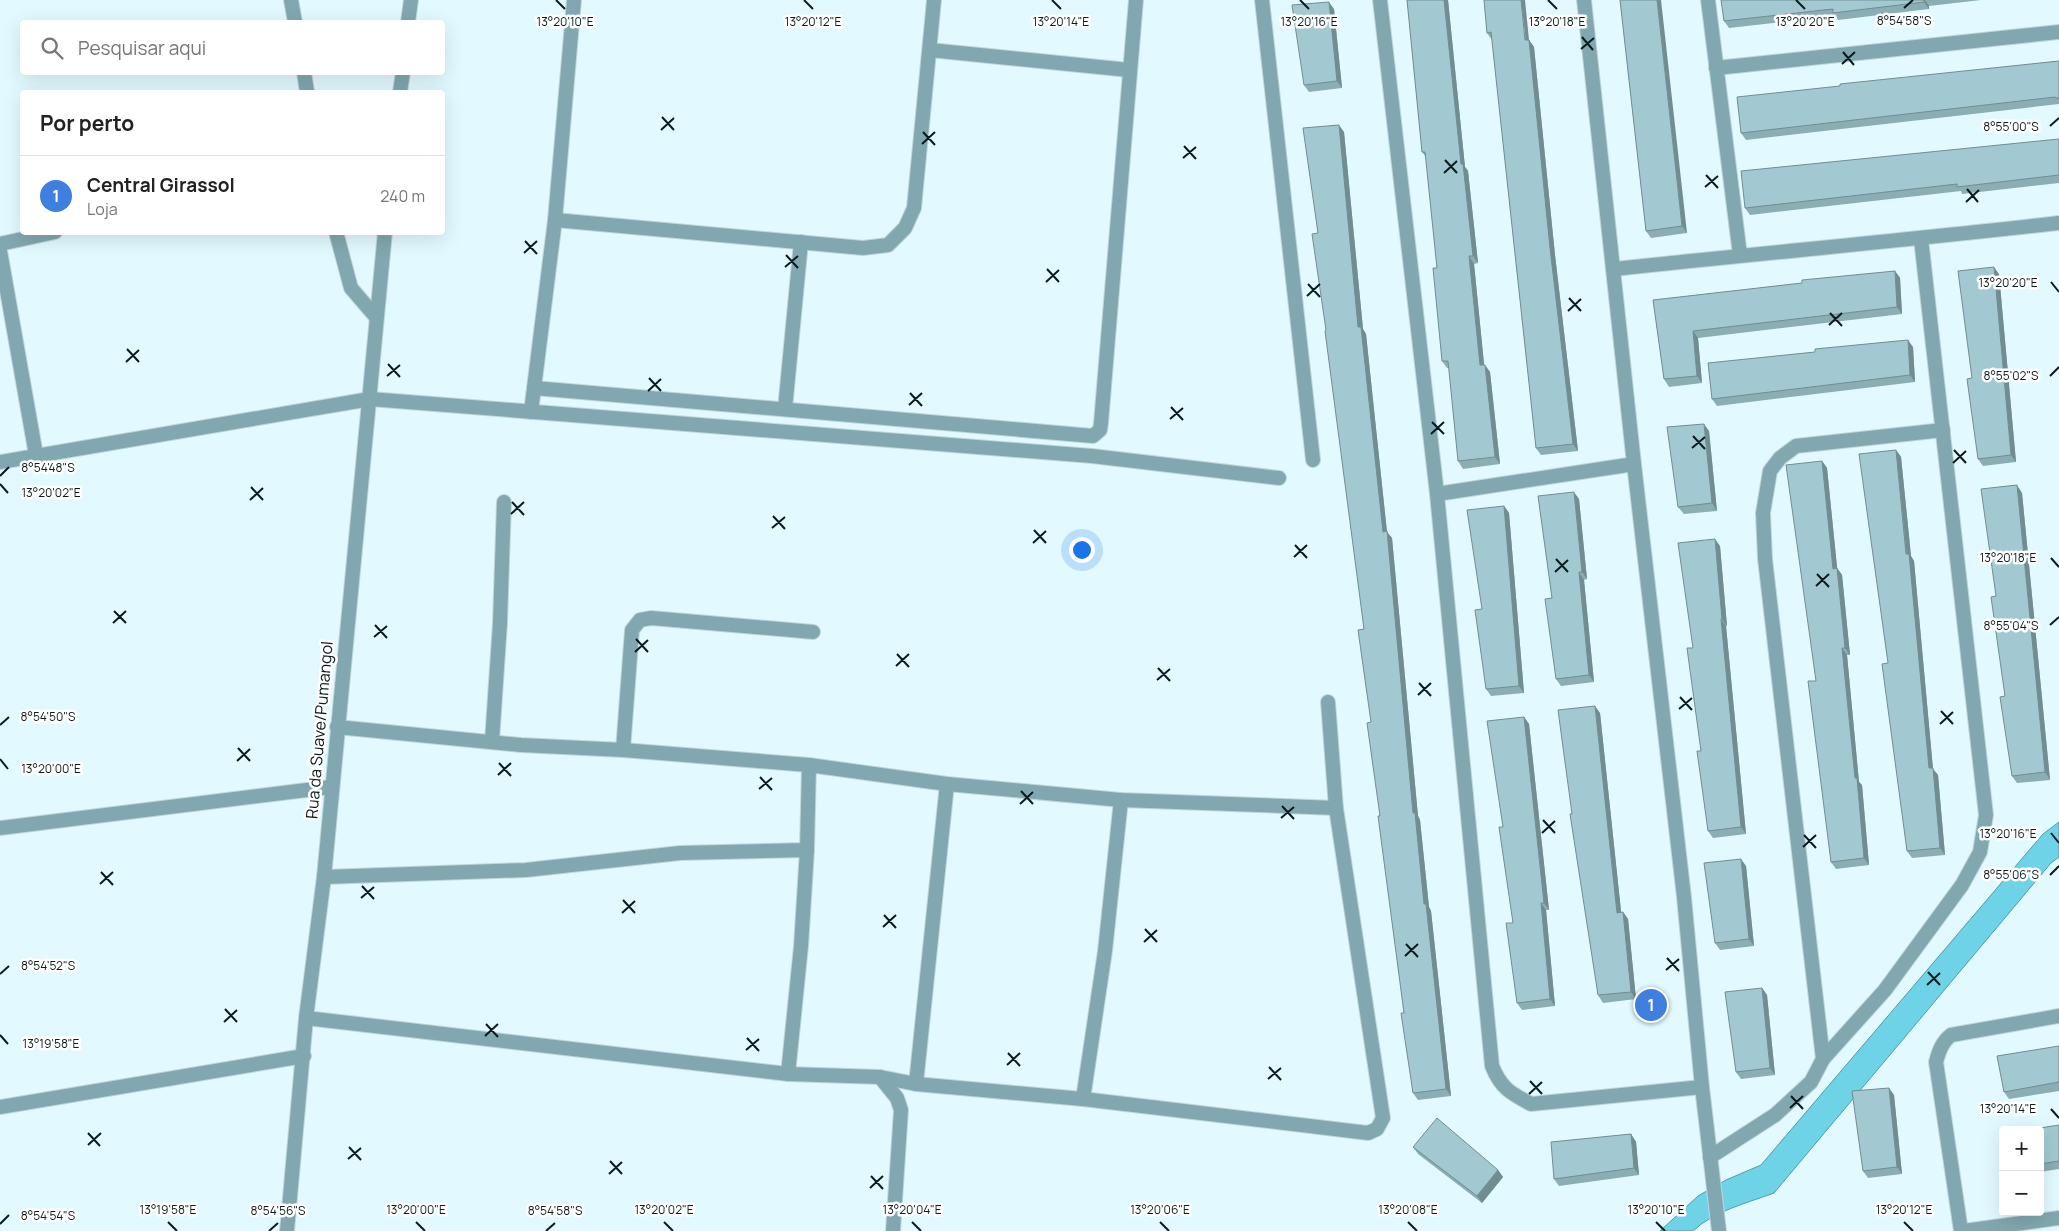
<!DOCTYPE html>
<html lang="pt">
<meta charset="utf-8">
<style>
:root{--surface:#fff;--page:#f6f6f6;--text:#222;--muted:#767676;--line:#e0e0e0;--accent:#d93025}
body{margin:0;font-family:Manrope,sans-serif;background:var(--page);color:var(--text)}
.controls{position:absolute;right:15px;bottom:15px;display:grid;overflow:hidden;border-radius:5px;box-shadow:0 5px 20px #0002}
.controls button{width:45px;height:45px;display:grid;place-items:center;padding:0;border:0;border-bottom:1px solid var(--line);background:var(--surface);color:var(--text);font:25px sans-serif}
.you{position:absolute;left:1081px;top:549px;width:18px;height:18px;margin:-12px;border:4px solid #fff;border-radius:50%;background:#1a73e8;box-shadow:0 0 0 8px #1a73e833}
.badge{display:grid;place-items:center;width:32px;height:32px;border-radius:50%;background:var(--accent);color:#fff;font-size:16px;font-weight:700}
.pin{position:absolute;translate:-50% -50%;border:2px solid #fff;box-shadow:0 1px 5px #0006}
.list{margin:0;padding:0;list-style:none}
h2{display:flex;justify-content:space-between;align-items:center;height:65px;margin:0;padding:0 20px;font-size:21px}
h2 small{font-size:16px;font-weight:400;color:var(--muted)}
.list li{display:grid;grid-template-columns:32px 1fr auto;gap:15px;align-items:center;box-sizing:border-box;height:80px;padding:0 20px;border-top:1px solid var(--line)}
.list b{display:block;font-size:19px;white-space:nowrap}
.list p{margin:0;font-size:16px;white-space:nowrap;color:var(--muted)}
.list em{font-size:16px;font-style:normal;color:var(--muted)}
.icon{flex:none;width:28px;height:28px;fill:none;stroke:currentColor;stroke-width:2;stroke-linecap:round;stroke-linejoin:round}
.map{position:relative;flex:none;width:2059px;height:1231px;overflow:hidden}
.search{position:absolute;background:var(--surface);box-shadow:0 5px 20px #0002;left:20px;top:20px;width:425px;height:55px;display:flex;align-items:center;gap:12px;box-sizing:border-box;padding:0 18px;border-radius:5px;color:var(--muted);font-size:19px}
.panel{position:absolute;background:var(--surface);box-shadow:0 5px 20px #0002;left:20px;top:90px;width:425px;height:145px;border-radius:5px}
.map>svg:first-child{display:block}
</style>
<div class="map">
<svg width="2059" height="1231" viewBox="0 0 2059 1231">
<rect width="100%" height="100%" fill="#e2faff"/>
<path fill="#6ed3e7" stroke="#509caa" d="M2059,822V857L2051,863L1774,1193C1747,1203 1714,1211 1693,1231H1660L1698,1196L1726,1180L1761,1165L2043,834Z"/>
<g fill="none" stroke-linecap="round" stroke-linejoin="round">
<g stroke="#c0d6db" stroke-width="16">
<g id="minor">
<path d="M291,0L295,22"/>
<path d="M1262,0L1313,460"/>
<path d="M1380,0L1437,494L1492,1066C1501,1088 1510,1093 1531,1104L1702,1087"/>
<path d="M1584,0L1634,464L1684,897L1702,1087L1719,1231"/>
<path d="M1708,0L1740,255"/>
<path d="M930,50L1129,70"/>
<path d="M1716,68L2059,32"/>
<path d="M304,72L307,92"/>
<path d="M555,220L863,248L888,245L905,228L914,208L934,0"/>
<path d="M336,232L351,288L376,317"/>
<path d="M0,244L55,232"/>
<path d="M0,251L36,455"/>
<path d="M1615,269C1763,253 1911,240 2059,223"/>
<path d="M534,388L1093,436L1100,430L1101,423L1136,0"/>
<path d="M785,409L801,242"/>
<path d="M531,412L555,220L574,0"/>
<path d="M0,462L370,399L1092,456L1279,478"/>
<path d="M1437,494L1634,464"/>
<path d="M337,727L521,745L623,750L809,765L947,784L1121,800L1336,808"/>
<path d="M492,741L500,623L504,502"/>
<path d="M623,750L632,630L640,620L651,618L813,632"/>
<path d="M0,828L331,787"/>
<path d="M324,877L526,870L680,853L807,850"/>
<path d="M306,1018L788,1074L880,1077L916,1084L1083,1099L1368,1133L1377,1129L1383,1118L1336,808L1328,702"/>
<path d="M1823,1059L1885,990L1962,885L1980,852L1986,815L1921,239"/>
<path d="M788,1074L801,946L807,850L809,765"/>
<path d="M880,1077L897,1098L901,1110L893,1231"/>
<path d="M916,1084L947,784"/>
<path d="M1083,1099L1105,951L1121,800"/>
<path d="M0,1107L304,1056"/>
<path d="M1710,1157L1775,1115L1811,1082L1823,1059L1765,559L1763,513L1770,471L1780,458L1796,446L1943,430"/>
<path d="M1961,1231L1936,1062C1939,1051 1942,1042 1951,1035L2059,1016"/>
<path d="M1964,1231L2059,1218"/>
</g>
</g>
<g stroke="#c0d6db" stroke-width="16">
<g id="tertiary">
<path d="M408,22L411,0"/>
<path d="M400,92L403,72"/>
<path d="M287,1231L306,1018L324,877L385,232"/>
</g>
</g>
<use href="#minor" stroke="#81a8b0" stroke-width="14"/>
<use href="#tertiary" stroke="#81a8b0" stroke-width="14"/>
</g>
<g fill="#8badb4">
<path d="M1407,0H1448L1465,167L1468,171L1478,263L1474,264L1484,365L1490,372L1500,464L1463,469L1458,461L1449,368H1447L1442,361L1437,268L1426,157L1422,152Z"/>
<path d="M1484,0L1529,40L1534,47L1555,255L1578,451L1541,455L1536,448L1492,40L1487,33Z"/>
<path d="M1620,0L1687,233L1651,238L1646,231Z"/>
<path d="M1721,0H1981L1929,6V9L1838,20L1836,16L1729,28L1724,21Z"/>
<path d="M1334,9L1342,88L1309,92L1304,85Z"/>
<path d="M2059,61V104L1746,140L1741,133L1840,86Z"/>
<path d="M1344,132L1363,329L1366,334L1387,532L1392,538L1418,816L1420,820L1429,907L1431,911L1451,1096L1418,1100L1413,1093L1404,1013L1380,816L1371,722L1364,629L1326,330L1318,233Z"/>
<path d="M2059,139V183L1962,194L1961,191L1750,215L1745,208Z"/>
<path d="M1895,271L1900,278L1902,314L1698,338L1702,383L1669,387L1664,379L1653,300L1802,283Z"/>
<path d="M1999,274L2016,462L1983,466L1978,459L1972,378Z"/>
<path d="M1913,347L1915,382L1717,406L1712,399L1815,352Z"/>
<path d="M1709,431L1717,511L1684,514L1678,507Z"/>
<path d="M1896,450L1901,457L1911,556L1914,561L1933,769L1938,775L1945,855L1912,858L1907,851L1888,663Z"/>
<path d="M1822,461L1827,468L1837,568L1842,575L1850,655H1847L1859,782L1862,785L1869,865L1836,869L1831,862L1816,681Z"/>
<path d="M2022,493L2050,780L2017,783L2012,776L2005,696L1996,596Z"/>
<path d="M1579,499L1587,579L1584,580L1594,682L1561,686L1556,679L1552,598Z"/>
<path d="M1504,506L1509,513L1524,693L1491,696L1486,689L1482,609Z"/>
<path d="M1720,546L1727,626H1726L1746,834L1713,838L1708,831L1693,648Z"/>
<path d="M1600,713L1621,912H1623L1628,919L1636,999L1603,1003L1598,995L1572,814Z"/>
<path d="M1524,717L1529,724L1549,910H1546L1555,1006L1522,1010L1517,1003L1513,923L1503,827Z"/>
<path d="M1746,866L1754,946L1720,950L1715,943Z"/>
<path d="M1762,988L1767,995L1775,1075L1741,1079L1736,1072Z"/>
<path d="M2059,1046V1091L2009,1099L2004,1092Z"/>
<path d="M1894,1095L1902,1174L1868,1178L1863,1171Z"/>
<path d="M2059,1125V1169L2040,1172V1130Z"/>
<path d="M1631,1134L1636,1142L1639,1175L1559,1186L1554,1179Z"/>
<path d="M1413,1147L1498,1170L1503,1177L1482,1203L1418,1154Z"/>
</g>
<g fill="#718d92">
<path d="M1444,0H1448L1465,167L1468,171L1478,263L1473,256L1461,164Z"/>
<path d="M1521,0H1525L1529,40L1534,47L1555,255L1578,451L1573,444Z"/>
<path d="M1657,0H1661L1687,233L1682,226Z"/>
<path d="M1924,0H1925L1929,6V9L1924,2Z"/>
<path d="M1329,2L1334,9L1342,88L1337,81Z"/>
<path d="M1339,125L1344,132L1363,329L1366,334L1387,532L1392,538L1418,816L1420,820L1429,907L1431,911L1451,1096L1446,1089L1413,813L1383,532L1358,327Z"/>
<path d="M1469,256L1474,264L1485,373L1480,365Z"/>
<path d="M1994,267L1999,274L2016,462L2011,455Z"/>
<path d="M1895,271L1900,278L1902,314L1897,307Z"/>
<path d="M1693,331L1698,338L1702,383L1697,376Z"/>
<path d="M1908,340L1913,347L1915,382L1910,375Z"/>
<path d="M1485,365L1490,372L1500,464L1495,457Z"/>
<path d="M1704,424L1709,431L1717,511L1712,503Z"/>
<path d="M1896,450L1901,457L1911,556L1914,561L1933,769L1938,775L1945,855L1940,848L1929,768Z"/>
<path d="M1822,461L1827,468L1838,576L1833,569Z"/>
<path d="M2017,485L2022,493L2050,780L2045,772Z"/>
<path d="M1574,492L1579,499L1587,579L1582,572Z"/>
<path d="M1504,506L1509,513L1524,693L1519,686Z"/>
<path d="M1715,539L1720,546L1727,626L1722,619Z"/>
<path d="M1837,568L1842,575L1850,655L1845,648Z"/>
<path d="M1579,572L1584,580L1594,682L1589,675Z"/>
<path d="M1721,619L1726,626L1746,834L1741,827Z"/>
<path d="M1842,648L1847,655L1859,782L1862,785L1869,865L1864,858L1855,778Z"/>
<path d="M1595,706L1600,713L1622,920L1617,913Z"/>
<path d="M1524,717L1529,724L1549,910L1544,903Z"/>
<path d="M1741,859L1746,866L1754,946L1749,939Z"/>
<path d="M1541,903L1546,910L1555,1006L1550,999Z"/>
<path d="M1623,912L1628,919L1636,999L1631,992Z"/>
<path d="M1762,988L1767,995L1775,1075L1770,1068Z"/>
<path d="M1889,1088L1894,1095L1902,1174L1897,1167Z"/>
<path d="M1631,1134L1636,1142L1639,1175L1634,1168Z"/>
<path d="M1498,1170L1503,1177L1482,1203L1477,1196Z"/>
</g>
<g fill="#a2c9d1" stroke="#718d92">
<path d="M1407,0H1444L1461,164H1463L1473,256H1469L1480,365H1485L1495,457L1458,461L1448,361H1442L1433,268H1437L1425,152H1422Z"/>
<path d="M1484,0H1521L1525,40H1529L1550,248L1573,444L1536,448L1491,32L1487,33Z"/>
<path d="M1620,0H1657L1682,226L1646,231Z"/>
<path d="M1721,0H1924V2L1833,13V9L1724,21Z"/>
<path d="M1329,2L1337,81L1304,85L1292,5Z"/>
<path d="M2059,61V98H2056L2055,97L1741,133L1737,97L1840,86V84Z"/>
<path d="M1339,125L1358,327H1361L1383,532L1387,531L1413,813H1415L1424,904H1426L1446,1089L1413,1093L1401,1013H1404L1378,816H1380L1367,723L1371,722L1358,630L1364,629L1325,331L1326,330L1312,234L1318,233L1303,128Z"/>
<path d="M2059,139V175L1957,187V184L1745,208L1741,171Z"/>
<path d="M1994,267L2011,455L1978,459L1967,379L1972,378L1958,271Z"/>
<path d="M1895,271L1897,307L1693,331L1697,376L1664,379L1653,300L1802,283V280Z"/>
<path d="M1908,340L1910,375L1712,399L1708,363L1815,352V349Z"/>
<path d="M1704,424L1712,503L1678,507L1667,427Z"/>
<path d="M1896,450L1906,554H1909L1929,768H1933L1940,848L1907,851L1882,664L1888,663L1859,454Z"/>
<path d="M1822,461L1833,569L1837,568L1845,648H1842L1855,778H1857L1864,858L1831,862L1808,681H1816L1786,465Z"/>
<path d="M2017,485L2045,772L2012,776L2000,697L2005,696L1991,597L1996,596L1981,489Z"/>
<path d="M1574,492L1582,572H1579L1589,675L1556,679L1545,599L1552,598L1538,496Z"/>
<path d="M1504,506L1519,686L1486,689L1475,610L1482,609L1467,510Z"/>
<path d="M1715,539L1722,619H1721L1741,827L1708,831L1697,751H1701L1687,648H1693L1678,543Z"/>
<path d="M1595,706L1617,913L1623,912L1631,992L1598,995L1570,814H1572L1558,710Z"/>
<path d="M1524,717L1544,903H1541L1550,999L1517,1003L1506,923H1513L1499,827H1503L1487,721Z"/>
<path d="M1741,859L1749,939L1715,943L1704,863Z"/>
<path d="M1762,988L1770,1068L1736,1072L1725,992Z"/>
<path d="M2059,1046V1082L2004,1092L1997,1056Z"/>
<path d="M1889,1088L1897,1167L1863,1171L1852,1091Z"/>
<path d="M1437,1118L1498,1170L1477,1196L1413,1147Z"/>
<path d="M2059,1125V1161L2040,1164V1130H2027Z"/>
<path d="M1631,1134L1634,1168L1554,1179L1551,1142Z"/>
</g>
<path fill="none" stroke="#0b1a1d" stroke-width="2" d="M556,0L565,9M804,0L813,9M1052,0L1061,9M1300,0L1309,9M1548,0L1557,9M1796,0L1805,9M1904,8L1913,0M1582,37L1593,50M1581,49L1594,38M1843,52L1854,65M1842,64L1855,52M662,117L674,130M2050,126L2059,118M661,130L674,118M923,132L935,145M922,144L935,132M1184,146L1196,159M1183,158L1196,147M1445,160L1457,173M1444,173L1457,161M1706,175L1718,188M1705,187L1718,176M1967,189L1978,202M1966,202L1979,190M525,241L537,254M524,253L537,241M786,255L798,268M785,267L798,256M1047,269L1059,282M1046,282L1059,270M2051,282L2059,292M1308,284L1320,297M1307,296L1320,284M1569,298L1581,311M1568,311L1581,299M1830,313L1842,326M1829,325L1842,313M127,349L139,362M126,362L139,350M388,364L400,377M387,376L400,365M2050,376L2059,367M649,378L661,391M648,391L661,379M910,393L922,406M909,405L922,393M1171,407L1183,420M1170,419L1183,408M1432,422L1444,434M1431,434L1444,422M1693,436L1705,449M1692,448L1705,437M1954,450L1966,463M1953,463L1966,451M0,476L9,467M0,484L8,493M251,487L263,500M250,500L263,488M512,502L524,515M511,514L524,502M773,516L785,529M772,528L785,517M1034,530L1046,543M1033,543L1046,531M1295,545L1307,558M1294,557L1307,545M2051,558L2059,567M1556,559L1568,572M1555,572L1568,560M1817,574L1829,587M1816,586L1829,574M114,611L126,623M113,623L126,611M375,625L387,638M2050,625L2059,617M374,637L387,626M636,639L648,652M635,652L648,640M897,654L909,667M896,666L909,654M1158,668L1170,681M1157,680L1170,669M1419,683L1431,696M1418,695L1431,683M1680,697L1692,710M1679,709L1692,698M1941,711L1953,724M1940,724L1953,712M0,725L9,717M238,748L250,761M0,759L8,769M237,761L250,749M499,763L511,776M498,775L511,763M760,777L772,790M759,789L772,778M1021,791L1033,804M1020,804L1033,792M1282,806L1294,819M1281,818L1294,807M1543,820L1555,833M1542,833L1555,821M2051,833L2059,843M1804,835L1816,848M1803,847L1816,835M101,872L113,885M2050,875L2059,866M100,884L113,872M362,886L374,899M361,898L374,887M623,900L635,913M622,913L635,901M884,915L896,928M883,927L896,915M1145,929L1157,942M1144,942L1157,930M1406,944L1418,957M1405,956L1418,944M1667,958L1679,971M1666,970L1679,959M1928,972L1940,985M0,974L9,966M1927,985L1940,973M225,1009L237,1022M224,1022L237,1010M486,1024L498,1037M0,1035L8,1044M485,1036L498,1024M747,1038L759,1051M746,1050L759,1039M1008,1053L1020,1066M1007,1065L1020,1053M1269,1067L1281,1080M1268,1079L1281,1068M1530,1081L1542,1094M1529,1094L1542,1082M1791,1096L1803,1109M1790,1108L1803,1096M2051,1109L2059,1118M88,1133L100,1146M88,1145L101,1133M349,1147L361,1160M348,1159L361,1148M610,1161L622,1174M609,1174L622,1162M871,1176L883,1189M870,1188L883,1176M168,1222L177,1231M416,1222L425,1231M664,1222L673,1231M912,1222L921,1231M1160,1222L1169,1231M1408,1222L1417,1231M1656,1222L1665,1231M1904,1222L1913,1231M0,1224L9,1215M269,1231L278,1223M546,1231L555,1223"/>
<g text-anchor="middle" stroke-width="5" stroke-linejoin="round" paint-order="stroke">
<g font-size="16" fill="#0b1a1d" stroke="#fff">
<text transform="translate(319 730) rotate(-85)" y="6">Rua da Suave/Pumangol</text>
</g>
</g>
<g font-size="12" text-anchor="middle" fill="#0b1a1d" stroke="#fff" stroke-width="5" stroke-linejoin="round" paint-order="stroke">
<text x="1904" y="25">8°54'58"S</text>
<text x="565" y="26">13°20'10"E</text>
<text x="1061" y="26">13°20'14"E</text>
<text x="1309" y="26">13°20'16"E</text>
<text x="1557" y="26">13°20'18"E</text>
<text x="813" y="26">13°20'12"E</text>
<text x="1805" y="26">13°20'20"E</text>
<text x="2011" y="131">8°55'00"S</text>
<text x="2008" y="287">13°20'20"E</text>
<text x="2011" y="380">8°55'02"S</text>
<text x="48" y="472">8°54'48"S</text>
<text x="51" y="497">13°20'02"E</text>
<text x="2008" y="562">13°20'18"E</text>
<text x="2011" y="630">8°55'04"S</text>
<text x="48" y="721">8°54'50"S</text>
<text x="51" y="773">13°20'00"E</text>
<text x="2008" y="838">13°20'16"E</text>
<text x="2011" y="879">8°55'06"S</text>
<text x="48" y="970">8°54'52"S</text>
<text x="51" y="1048">13°19'58"E</text>
<text x="2008" y="1113">13°20'14"E</text>
<text x="168" y="1214">13°19'58"E</text>
<text x="416" y="1214">13°20'00"E</text>
<text x="664" y="1214">13°20'02"E</text>
<text x="912" y="1214">13°20'04"E</text>
<text x="1160" y="1214">13°20'06"E</text>
<text x="1408" y="1214">13°20'08"E</text>
<text x="1656" y="1214">13°20'10"E</text>
<text x="1904" y="1214">13°20'12"E</text>
<text x="278" y="1215">8°54'56"S</text>
<text x="555" y="1215">8°54'58"S</text>
<text x="48" y="1220">8°54'54"S</text>
</g>
</svg>
<div class="controls">
<button>+</button>
<button>−</button>
</div>
<div class="you"></div>
<div class="pin badge" style="left:1651px;top:1005px;background:#3f7fe0">1</div>
<div class="search"><svg class="icon" aria-label="search" viewBox="0 0 24 24"><circle cx="10" cy="10" r="6"/><path d="M15 15l6 6"/></svg>Pesquisar aqui</div>
<section class="panel">
<h2>Por perto<small></small></h2>
<ul class="list">
<li><span class="badge" style="background:#3f7fe0">1</span><div><b>Central Girassol</b><p>Loja</p></div><em>240 m</em></li>
</ul>
</section>
</div>
